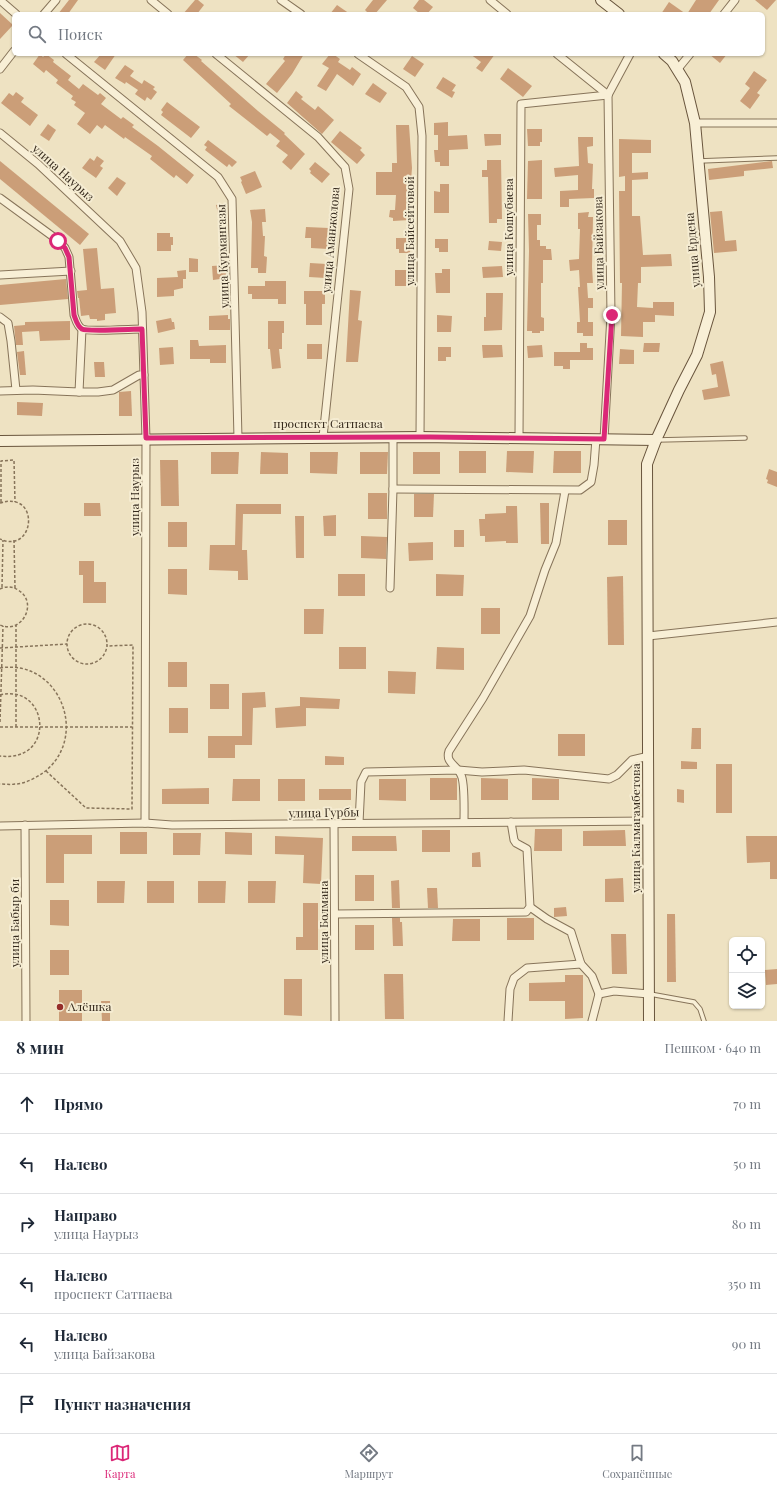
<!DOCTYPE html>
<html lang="ru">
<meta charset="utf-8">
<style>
:root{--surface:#fff;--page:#f6f6f7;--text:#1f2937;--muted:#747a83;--line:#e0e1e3;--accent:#db2777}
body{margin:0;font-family:"Playfair Display",serif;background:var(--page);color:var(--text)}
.controls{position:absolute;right:12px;bottom:12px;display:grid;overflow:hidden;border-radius:6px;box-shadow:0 1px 3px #0004}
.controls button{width:36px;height:36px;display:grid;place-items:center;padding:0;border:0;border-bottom:1px solid var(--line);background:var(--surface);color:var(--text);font:20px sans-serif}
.stop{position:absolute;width:12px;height:12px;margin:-9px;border:3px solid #db2777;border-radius:50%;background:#fff}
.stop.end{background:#db2777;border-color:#fff;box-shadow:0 1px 4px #0008}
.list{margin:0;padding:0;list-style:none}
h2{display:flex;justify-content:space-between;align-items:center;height:52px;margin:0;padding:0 16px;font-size:17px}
h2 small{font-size:13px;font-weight:400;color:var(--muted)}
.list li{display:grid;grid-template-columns:26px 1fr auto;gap:12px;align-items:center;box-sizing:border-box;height:60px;padding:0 16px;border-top:1px solid var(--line)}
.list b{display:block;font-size:15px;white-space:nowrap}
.list p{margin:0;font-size:13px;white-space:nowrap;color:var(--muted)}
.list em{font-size:13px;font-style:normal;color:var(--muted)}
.icon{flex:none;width:22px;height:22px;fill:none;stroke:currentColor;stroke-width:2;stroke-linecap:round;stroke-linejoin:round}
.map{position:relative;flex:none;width:777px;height:1021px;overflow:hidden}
.search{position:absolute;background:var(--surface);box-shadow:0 1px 3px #0004;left:12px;right:12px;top:12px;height:44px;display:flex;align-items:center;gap:10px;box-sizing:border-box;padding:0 14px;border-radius:6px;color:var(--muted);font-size:15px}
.sheet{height:412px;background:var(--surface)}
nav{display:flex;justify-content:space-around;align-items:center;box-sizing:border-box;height:56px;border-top:1px solid var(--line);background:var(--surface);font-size:11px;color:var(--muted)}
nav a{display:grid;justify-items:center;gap:2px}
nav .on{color:var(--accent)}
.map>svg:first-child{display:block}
</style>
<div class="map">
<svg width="777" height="1021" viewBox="0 0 777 1021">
<rect width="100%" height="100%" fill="#eee2c2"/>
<g fill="#cb9e78">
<path d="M69,0H78L68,14H58Z"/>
<path d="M195,0H198L204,5L197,14H183Z"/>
<path d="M373,0H387L375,14H369L365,10Z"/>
<path d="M419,0H424L433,7L427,14H420L413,8Z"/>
<path d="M696,0H719L709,14H687Z"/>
<path d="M755,0H776L767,10Z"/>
<path d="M669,2L686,14H661Z"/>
<path d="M337,5L350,14H330Z"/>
<path d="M0,13L13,25L0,39Z"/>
<path d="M40,54L43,57L46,54L54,60L53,62L71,76L68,80L79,89L83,84L98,95L100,93L106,98L101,104L121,119L123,117L134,125L132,127L158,146L194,175L187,184L176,175L174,178L150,159L152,156L125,137L124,139L105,125L102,129L97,125L90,134L77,124L85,113L74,105L76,102L71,99L73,96L56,83L58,80L46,70L44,73L33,64Z"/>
<path d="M101,54H116L105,70L94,62Z"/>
<path d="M188,54H194L202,60L201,61L258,111L285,133L284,134L305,154L291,170L282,162L288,155L276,146L280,141L270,133L267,136L229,106L231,104L183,60Z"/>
<path d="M233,54H250L243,62Z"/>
<path d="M286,54H304L292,74L277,93L266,84L285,61L283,59Z"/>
<path d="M330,54H333L340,59L338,62L350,70L352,67L361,74L353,86L337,74L326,91L317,86L329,68L322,64Z"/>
<path d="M470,54H495L482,72L476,68L481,62Z"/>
<path d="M709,54H727L720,63Z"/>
<path d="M412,56L424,64L415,77L403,69Z"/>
<path d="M125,65L134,71L130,76L142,84L144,80L155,87L153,89L157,92L151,100L147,97L145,101L135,94L138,90L126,82L125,84L115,78Z"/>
<path d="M508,68L532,86L523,97L500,79Z"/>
<path d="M754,71L767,80L757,93L760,95L750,109L740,101L750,88L745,84Z"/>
<path d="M443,77L456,85L452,91L455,92L452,98L436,88Z"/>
<path d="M373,83L387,93L380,103L365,94Z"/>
<path d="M296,91L303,97L301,99L315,110L318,106L334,120L322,134L287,103Z"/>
<path d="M16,92L24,98L21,102L38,115L30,126L1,103L9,93L13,96Z"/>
<path d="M167,102L200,127L191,138L161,115L163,112L161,110Z"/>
<path d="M448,122V136L467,135L468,149L449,150V166H440V162H435L434,150H438V135H434V123Z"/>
<path d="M48,124L56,130L49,141L40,135Z"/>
<path d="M396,125H409L412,168L410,193H409L410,220L393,221V218L389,217L390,210H395L396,195H376V172H392V163H397Z"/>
<path d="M527,129H542V142H540V146H528Z"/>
<path d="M340,131L362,148L360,150L365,155L357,164L331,142Z"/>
<path d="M484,134H501V145L485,146Z"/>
<path d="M578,137H593V146L587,147L588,163L593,164L592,189H594V198L569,199V207H560V191L578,190V175L555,177L554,168L579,166Z"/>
<path d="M619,139L651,140V153H632V173L648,172V179L632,180V216H640L643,255L671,254L672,266L641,267V283H638L637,307L653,308V302H674V316L655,315V322H643V337L621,336L622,283H620L619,191H625V176L619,177Z"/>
<path d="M208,140L237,162L232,167L229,164L227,167L205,150L207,147L204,145Z"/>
<path d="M97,156L104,161L100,166L103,168L96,178L82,168L90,158L94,161Z"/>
<path d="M487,160H501L502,219H497V223H489L488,177H482V170H487Z"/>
<path d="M542,160V199H527L528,161Z"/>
<path d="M0,161L89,234L80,245L0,179Z"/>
<path d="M772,161L773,168L744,171V176L709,180L708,169Z"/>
<path d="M315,162L330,174L322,183L310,173L311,171L309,169Z"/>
<path d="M255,171L262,187L246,194L241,182L242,181L240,177Z"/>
<path d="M117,177L126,183L117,196L108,188Z"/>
<path d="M440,184H449V213H434V191L440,192Z"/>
<path d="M224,203L226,211L218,214L216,205Z"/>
<path d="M265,209L266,222H262L263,236H265L264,256L267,257L266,273H258V268H251L252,222L250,210Z"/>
<path d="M722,211L725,241L736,240L737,251L714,253L710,212Z"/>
<path d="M589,212L588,217H593L592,267L593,283H587L588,298H593V308H588V322H593V336H583V333H577V322H580L578,287H580L579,270L570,271L569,260L579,259L580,229H578V213Z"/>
<path d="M528,214H541V225H537V240H540V246H546V249H551L552,260H543V283H541V317L544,318V331H540V333H532V331H527L529,251Z"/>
<path d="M306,227L329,228L328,249L311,248V238H305Z"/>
<path d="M157,233H170V237H173V245H171V251H157Z"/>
<path d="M396,238H411L410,253H399V249H396Z"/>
<path d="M435,239H448V252H439V248H435Z"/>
<path d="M489,241L502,242L501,251L488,250Z"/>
<path d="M97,248L101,289L114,288L116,313L105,314V320L97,321V319H90L89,315L81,316L79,298H78L77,291L87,290L83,249Z"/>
<path d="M189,258L198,259V272H189Z"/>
<path d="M310,263L327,264L326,278L309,277Z"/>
<path d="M226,265L227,278L213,280L212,266Z"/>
<path d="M502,266L503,277L483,278L482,267Z"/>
<path d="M442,269H450V293H436L435,273H442Z"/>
<path d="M186,270V279H183V288L174,290V296L157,297V278L178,277L177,271Z"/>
<path d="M395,270H410L411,286H395Z"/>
<path d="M66,279L68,299L0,305V285Z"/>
<path d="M265,281H286V304H278V299H252V294H248V286H265Z"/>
<path d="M350,290L361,291L358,320L362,321L358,362H346Z"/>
<path d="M304,291H325V304H322V325H306V304H304Z"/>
<path d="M486,293H503L502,330L484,331V317H486Z"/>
<path d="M228,315V319H230V330H209V316Z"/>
<path d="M437,315L452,316L451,332H437Z"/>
<path d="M171,318L172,322H174L175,329L158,333L156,321Z"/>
<path d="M70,321V340L40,341L39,331L22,332L23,345H16L14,326L25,325V322Z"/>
<path d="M268,321H284V333H282V349H279L281,368L272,369L270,349H268Z"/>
<path d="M190,340H198L199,346L226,345V363H210V359H190Z"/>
<path d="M580,343H587V348H593V360H570V369H563V366H554V352H580Z"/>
<path d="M644,343H660L659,352H643Z"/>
<rect x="307" y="344" width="15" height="15"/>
<path d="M482,345H502L503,357L483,358Z"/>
<path d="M542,345L543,357L528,358L527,346Z"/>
<path d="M173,347L174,364L160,365L159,348Z"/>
<path d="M438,347H451V357H446V361H438Z"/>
<path d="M620,349L634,350V364H619Z"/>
<path d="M24,351L26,375H20L17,352Z"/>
<path d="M723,361L730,396L704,400L702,390L718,387L716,374L712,375L710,364Z"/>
<path d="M94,362H104L105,377H95Z"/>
<path d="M131,391L132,416H119V392Z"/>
<path d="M17,402L43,403L42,416L17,415Z"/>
<rect x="459" y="451" width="27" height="22"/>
<path d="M507,451H534L533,473L506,472Z"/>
<path d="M554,451H581V473H553Z"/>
<path d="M211,452H239L238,474H211Z"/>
<path d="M261,452L288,453V474H260Z"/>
<path d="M310,452H338L337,474L310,473Z"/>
<path d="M360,452H388L387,474H360Z"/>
<rect x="413" y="452" width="27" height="22"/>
<path d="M160,460H178L179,506H161Z"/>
<path d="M769,469L777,472V487L767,483L768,480L766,479Z"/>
<rect x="368" y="493" width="19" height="26"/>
<path d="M414,494H434L433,517H414Z"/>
<path d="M84,503H100L101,516H84Z"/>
<path d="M540,503H549V544H541Z"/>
<path d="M236,504H281V514H243L242,550H247L248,580H238V571L209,570L210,545H235Z"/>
<path d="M506,506H517L518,543H506V541L485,542V536H480L479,519H485V514L506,513Z"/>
<path d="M336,515V536H324L323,516Z"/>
<path d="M295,516H304V558H296Z"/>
<rect x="608" y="520" width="19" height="25"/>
<rect x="168" y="522" width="19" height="25"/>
<rect x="454" y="530" width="10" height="17"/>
<path d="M361,536L387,537L386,559L361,558Z"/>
<path d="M433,542V560L409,561L408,543Z"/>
<path d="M79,561H94V582H106V603H83V575H79Z"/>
<path d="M168,569H187V595L168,594Z"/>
<rect x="338" y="574" width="27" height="22"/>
<path d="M436,574L464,575L463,596H436Z"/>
<path d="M623,576L624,645H608L607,577Z"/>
<rect x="481" y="608" width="19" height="26"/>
<path d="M304,609H324L323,634H304Z"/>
<rect x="339" y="647" width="27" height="22"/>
<path d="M437,647L464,648V670L436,669Z"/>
<rect x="168" y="662" width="19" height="25"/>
<path d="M388,671L416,672L415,694L388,693Z"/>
<rect x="210" y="684" width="19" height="25"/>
<path d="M265,692L266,707L253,708L252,745H235V758H208V736H242V693Z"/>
<path d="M300,697L340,699L339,709L306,708V726L276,728L275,708L300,706Z"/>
<rect x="169" y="708" width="19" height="25"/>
<path d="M692,728H701V749H691Z"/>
<rect x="558" y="734" width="27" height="22"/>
<path d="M325,756L344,757V765H325Z"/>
<path d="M681,761L697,762V769H681Z"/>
<rect x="716" y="764" width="16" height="49"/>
<rect x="430" y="778" width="27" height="22"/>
<path d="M481,778L508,779V800H481Z"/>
<path d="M532,778L559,779V800H532Z"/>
<path d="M233,779H260V801H232Z"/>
<rect x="278" y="779" width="27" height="22"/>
<path d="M379,779H406V801L379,800Z"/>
<path d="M209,788V804H162V789Z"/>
<rect x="319" y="789" width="32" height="11"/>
<path d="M677,789L684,790V803L677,802Z"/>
<path d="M535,829H562V851H534Z"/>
<rect x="422" y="830" width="28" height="22"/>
<path d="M625,830L626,846H583V831Z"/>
<rect x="120" y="832" width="27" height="22"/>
<path d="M225,832L252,833V855L225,854Z"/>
<path d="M173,833H201L200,855H173Z"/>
<path d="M46,835H92V854H64V883H46Z"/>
<path d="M275,836L323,838L321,884L303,883L304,855L275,854Z"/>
<path d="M352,836H396L397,851H352Z"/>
<path d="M746,836H777V879H770V862L747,863Z"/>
<path d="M480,852L481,867H472V853Z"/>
<rect x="355" y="875" width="19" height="26"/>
<path d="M623,878L624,902H605V879Z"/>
<path d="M399,880L400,908H392L391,881Z"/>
<path d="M97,881H125L124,903H97Z"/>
<rect x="147" y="881" width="27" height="22"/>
<path d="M198,881H226L225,903H198Z"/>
<path d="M248,881H276L275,903H248Z"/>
<path d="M427,888H437L438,908H428Z"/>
<path d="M50,900H69V926L50,925Z"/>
<path d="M303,903H318V950H296V937H303Z"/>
<path d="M566,907L567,916L554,917V908Z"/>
<path d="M667,914H675L676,982H667Z"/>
<path d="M392,918H400V922H402L403,946H393Z"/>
<rect x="507" y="918" width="27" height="22"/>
<path d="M453,919H480V941H452Z"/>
<rect x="355" y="925" width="19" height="25"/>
<path d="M611,934H626L627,974H612Z"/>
<rect x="50" y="950" width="19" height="25"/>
<path d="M777,969V984L766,985L765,970Z"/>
<path d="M384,974H403L404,1019H385Z"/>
<path d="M565,975H583V1018L565,1019V1001H529V983L565,982Z"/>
<path d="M284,979H302V1016L284,1015Z"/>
<rect x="59" y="990" width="23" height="31"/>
<path d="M101,1001H110V1021H102Z"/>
</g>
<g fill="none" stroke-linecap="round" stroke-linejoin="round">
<g stroke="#87745a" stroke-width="5.5">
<g id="lane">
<path d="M699,161L777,158"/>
<path d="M657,440L745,438"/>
<path d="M650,994L694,1002L700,1009L704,1021"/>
</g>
</g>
<g stroke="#87745a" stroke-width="9">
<g id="street">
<path d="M0,0L16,14"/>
<path d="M151,0L168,14"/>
<path d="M281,0L301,14"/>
<path d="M490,0L507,14"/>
<path d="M44,14L56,0"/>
<path d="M724,14L735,0"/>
<path d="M66,54L218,177L232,199L238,438"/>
<path d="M216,54L318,137L345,167L349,189L323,437"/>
<path d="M358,54L406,87L419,107L422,136L420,437"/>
<path d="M557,54L608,95"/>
<path d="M0,69L14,51"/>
<path d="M677,70L690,54"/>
<path d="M695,123H777"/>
<path d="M0,133L38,164L120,241L136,268L142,312L146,439L145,823"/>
<path d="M0,198L59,241L65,248L69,257L74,315C76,320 77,326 82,329C88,332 132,329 142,329"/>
<path d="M0,275L71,271"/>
<path d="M0,317L8,323L11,341L16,390"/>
<path d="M0,391L33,390L79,392L82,329"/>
<path d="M79,392H98L113,390L139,375H144"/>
<path d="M519,438L521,104L608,95"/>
<path d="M604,439L611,315L608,95L630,54"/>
<path d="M393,489L580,490L591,482L594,465L596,439"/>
<path d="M390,588L393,489V437"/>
<path d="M648,636L777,622"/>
<path d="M464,822C464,812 465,782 461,775C457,765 445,763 449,751L483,698L530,616L545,570L556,543L565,491"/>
<path d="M359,823L361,782L366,772L458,770L482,772L524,770L609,779L617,775L632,760L649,756"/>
<path d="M334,824L335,1021"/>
<path d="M25,825L26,1021"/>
<path d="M0,826L145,823L172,825L649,821"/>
<path d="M530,907L547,919L571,932L581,964L592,976L599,994"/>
<path d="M335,914L526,912L530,907L527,849L516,843L514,840L511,822"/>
<path d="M508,1021L510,989L514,978L527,968L581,964"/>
<path d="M592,1021L599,994L614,991L649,994"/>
</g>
</g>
<g stroke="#69553d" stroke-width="12">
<g id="secondary">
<path d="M601,0L619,14"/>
<path d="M0,441L420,437L656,440"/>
<path d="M649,1021L647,464L656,440L679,390L697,355L710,312L709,277L695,123L685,82L672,61L664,54"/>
</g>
</g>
<g stroke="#87745a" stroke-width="1.5" stroke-dasharray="3 2" stroke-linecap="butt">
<path d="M1,502V461L14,460L15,502"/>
<path d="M0,503C41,490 35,555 0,539"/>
<path d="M14,540L15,588"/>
<path d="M2,587L3,540"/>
<path d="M0,589C6,586 12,586 18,590C39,602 22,635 0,625"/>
<circle cx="87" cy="644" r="20"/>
<path d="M0,648L67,644"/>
<path d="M0,668C59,658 91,737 43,773C35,778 25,784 15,784C10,785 5,784 0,784"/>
<path d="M0,695C49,683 57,763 0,756"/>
<path d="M0,722L3,626"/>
<path d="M0,727H132"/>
<path d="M16,727V625"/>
<path d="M46,771L86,808L132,809L133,645L107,646"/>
</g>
<use href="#lane" stroke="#f8efd6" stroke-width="3.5"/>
<use href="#street" stroke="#f8efd6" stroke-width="7"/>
<use href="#secondary" stroke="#f8efd6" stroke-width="10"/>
</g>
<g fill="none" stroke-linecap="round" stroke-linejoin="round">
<path stroke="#db2777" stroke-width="5" d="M58,241L65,248L69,257L74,315C76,320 77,326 82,329C88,332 132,329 142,329L146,438L430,437L604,439L612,315"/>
</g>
<circle fill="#962d2a" stroke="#f5ecd2" stroke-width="1.5" cx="60" cy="1007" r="4"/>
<g text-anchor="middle" stroke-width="4" stroke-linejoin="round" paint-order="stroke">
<g font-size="12" fill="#372b1e" stroke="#f5ecd2">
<text transform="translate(63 173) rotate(42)" y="4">улица Наурыз</text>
<text transform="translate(509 227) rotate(-90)" y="4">улица Кошубаева</text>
<text transform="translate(410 231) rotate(-90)" y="4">улица Байсейтовой</text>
<text transform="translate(331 240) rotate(-85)" y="4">улица Аманжолова</text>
<text transform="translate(599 243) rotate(-91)" y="4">улица Байзакова</text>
<text transform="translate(693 250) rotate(-95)" y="4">улица Ердена</text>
<text transform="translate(223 256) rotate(-92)" y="4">улица Курмангазы</text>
<text x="328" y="428">проспект Сатпаева</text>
<text transform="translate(135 497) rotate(-90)" y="4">улица Наурыз</text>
<text transform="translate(324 813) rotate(-1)" y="4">улица Гурбы</text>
<text transform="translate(636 828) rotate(-90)" y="4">улица Калмагамбетова</text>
<text transform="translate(324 922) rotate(-90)" y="4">улица Болмана</text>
<text transform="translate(15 923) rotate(-90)" y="4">улица Бабыр би</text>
</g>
<g font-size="12" fill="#372b1e" stroke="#f5ecd2" text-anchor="start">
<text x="68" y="1011">Алёшка</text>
</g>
</g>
</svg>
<div class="controls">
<button><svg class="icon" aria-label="locate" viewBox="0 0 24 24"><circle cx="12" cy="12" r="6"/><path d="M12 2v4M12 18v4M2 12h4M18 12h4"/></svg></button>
<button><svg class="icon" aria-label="layers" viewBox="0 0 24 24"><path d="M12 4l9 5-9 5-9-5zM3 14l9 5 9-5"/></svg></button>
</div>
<div class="stop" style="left:58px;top:241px"></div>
<div class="stop end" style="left:612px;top:315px"></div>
<div class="search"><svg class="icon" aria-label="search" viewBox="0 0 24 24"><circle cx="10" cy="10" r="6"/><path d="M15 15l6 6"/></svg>Поиск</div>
</div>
<section class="sheet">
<h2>8 мин<small>Пешком · 640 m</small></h2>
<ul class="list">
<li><svg class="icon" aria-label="ahead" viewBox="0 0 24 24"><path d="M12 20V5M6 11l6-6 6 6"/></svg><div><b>Прямо</b></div><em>70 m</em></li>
<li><svg class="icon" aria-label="left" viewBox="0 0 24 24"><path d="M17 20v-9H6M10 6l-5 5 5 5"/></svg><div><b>Налево</b></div><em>50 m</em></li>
<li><svg class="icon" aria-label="right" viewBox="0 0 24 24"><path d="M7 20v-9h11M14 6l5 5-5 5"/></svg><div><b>Направо</b><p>улица Наурыз</p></div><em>80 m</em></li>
<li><svg class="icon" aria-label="left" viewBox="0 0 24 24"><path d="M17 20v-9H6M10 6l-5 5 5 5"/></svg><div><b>Налево</b><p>проспект Сатпаева</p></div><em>350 m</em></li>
<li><svg class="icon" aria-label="left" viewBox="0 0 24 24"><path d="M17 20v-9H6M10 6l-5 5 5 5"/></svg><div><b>Налево</b><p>улица Байзакова</p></div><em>90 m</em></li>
<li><svg class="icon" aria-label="arrive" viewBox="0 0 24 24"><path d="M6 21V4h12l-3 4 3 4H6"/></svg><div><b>Пункт назначения</b></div></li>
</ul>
</section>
<nav>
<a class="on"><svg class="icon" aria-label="map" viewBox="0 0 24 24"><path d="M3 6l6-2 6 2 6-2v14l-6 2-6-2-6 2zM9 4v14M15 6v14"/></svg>Карта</a>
<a><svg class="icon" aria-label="directions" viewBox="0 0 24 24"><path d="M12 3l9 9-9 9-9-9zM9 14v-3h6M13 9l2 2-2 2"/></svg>Маршрут</a>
<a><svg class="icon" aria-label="saved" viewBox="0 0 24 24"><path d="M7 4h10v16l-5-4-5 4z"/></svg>Сохранённые</a>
</nav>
